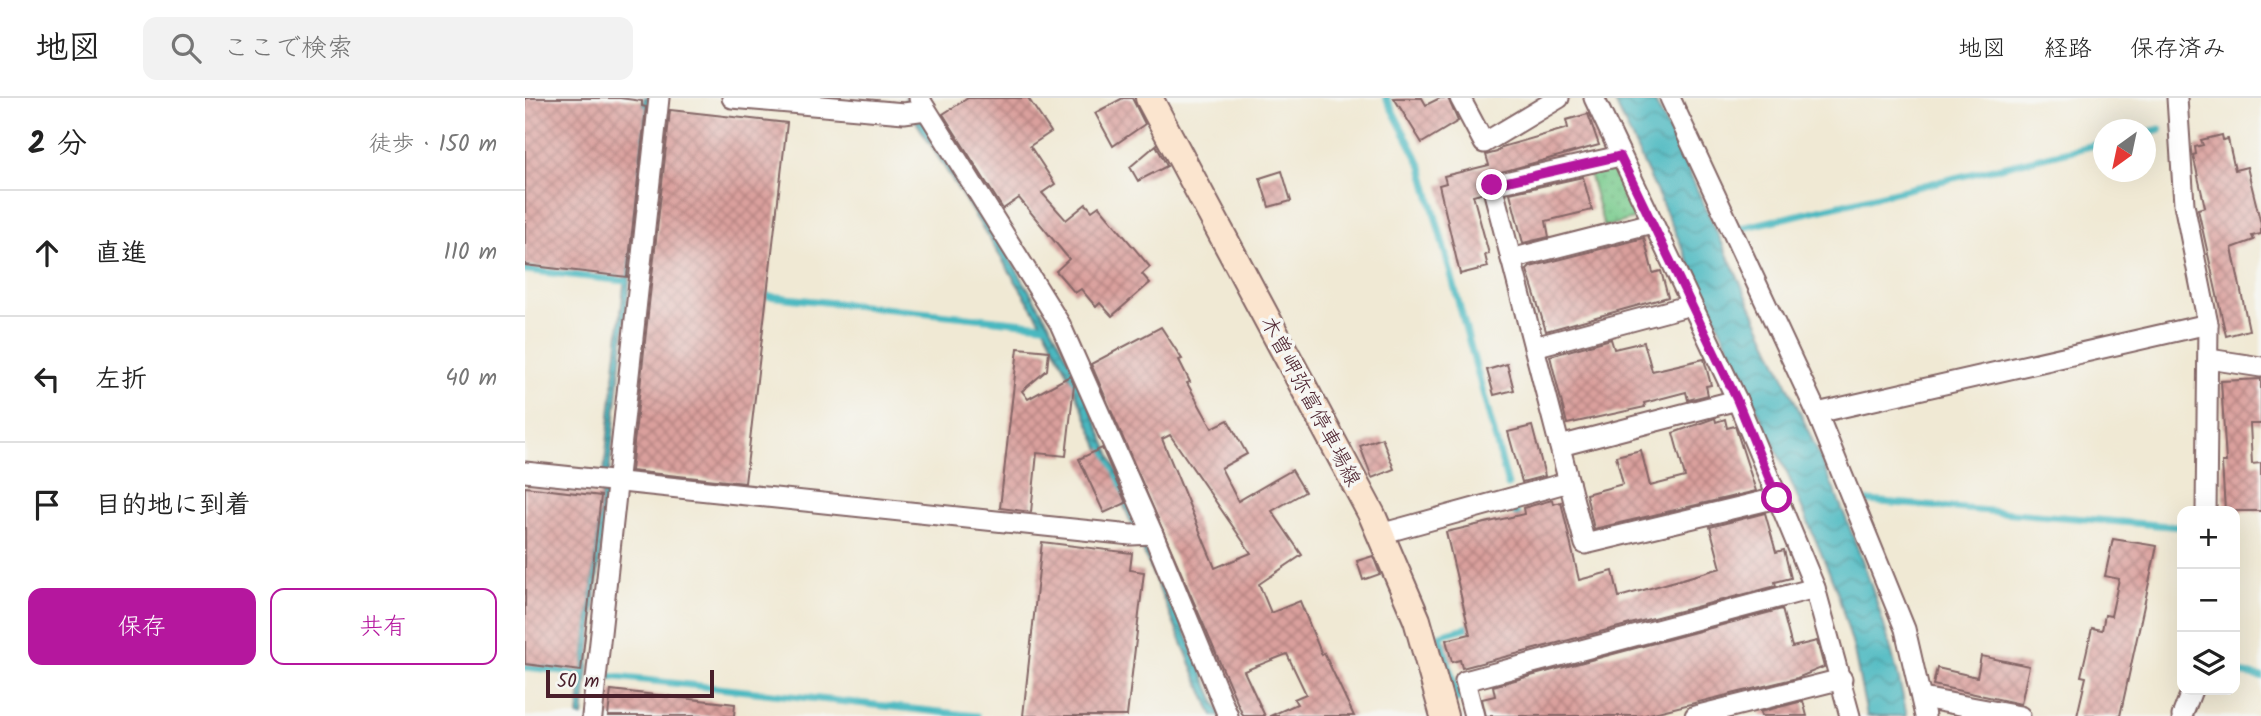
<!DOCTYPE html>
<html lang="ja">
<meta charset="utf-8">
<style>
:root{--surface:#fff;--page:#f2f2f2;--text:#222;--muted:#767676;--line:#e0e0e0;--accent:#b5179e}
body{margin:0;font-family:Kalam,"Klee One",sans-serif;background:var(--page);color:var(--text)}
.controls{position:absolute;right:21px;bottom:21px;display:grid;overflow:hidden;border-radius:14px;box-shadow:0 7px 28px #0002}
.controls button{width:63px;height:63px;display:grid;place-items:center;padding:0;border:0;border-bottom:2px solid var(--line);background:var(--surface);color:var(--text);font:35px sans-serif}
.compass{position:absolute;left:1568px;top:21px;width:63px;height:63px;border-radius:50%;background:var(--surface);box-shadow:0 7px 28px #0002;rotate:213deg}
.scale{position:absolute;left:21px;bottom:18px;width:168px;box-sizing:border-box;padding-left:7px;border:4px solid #4a1f2b;border-top:0;font-size:19px;line-height:24px;white-space:nowrap;color:#4a1f2b;-webkit-text-stroke:5px #f6f6f2;paint-order:stroke}
.stop{position:absolute;width:21px;height:21px;margin:-16px;border:5px solid #b5179e;border-radius:50%;background:#fff}
.stop.end{background:#b5179e;border-color:#fff;box-shadow:0 2px 7px #0008}
.list{margin:0;padding:0;list-style:none}
h2{display:flex;justify-content:space-between;align-items:center;height:91px;margin:0;padding:0 28px;font-size:30px}
h2 small{font-size:23px;font-weight:400;color:var(--muted)}
.list li{display:grid;grid-template-columns:46px 1fr auto;gap:21px;align-items:center;box-sizing:border-box;height:126px;padding:0 28px;border-top:2px solid var(--line)}
.list b{display:block;font-size:26px;white-space:nowrap}
.list em{font-size:23px;font-style:normal;color:var(--muted)}
.actions{display:flex;gap:14px;padding:21px 28px}
.actions a{flex:1;padding:16px 0;border:2px solid var(--accent);border-radius:14px;text-align:center;font-size:24px;color:var(--accent)}
.actions .main{background:var(--accent);color:#fff}
.icon{flex:none;width:38px;height:38px;fill:none;stroke:currentColor;stroke-width:2;stroke-linecap:round;stroke-linejoin:round}
.map{position:relative;flex:none;width:1736px;height:618px;overflow:hidden}
header{display:flex;align-items:center;gap:42px;box-sizing:border-box;height:98px;padding:0 35px;background:var(--surface);border-bottom:2px solid var(--line)}
header strong{font-size:33px}
nav{display:flex;gap:38px;margin-inline-start:auto;font-size:24px}
.search{width:490px;height:63px;background:var(--page);display:flex;align-items:center;gap:18px;box-sizing:border-box;padding:0 24px;border-radius:14px;color:var(--muted);font-size:26px}
main{display:flex}
aside{flex:1;background:var(--surface)}
.map>svg:first-child{display:block}
</style>
<header>
<strong>地図</strong>
<div class="search"><svg class="icon" aria-label="search" viewBox="0 0 24 24"><circle cx="10" cy="10" r="6"/><path d="M15 15l6 6"/></svg>ここで検索</div>
<nav><a>地図</a><a>経路</a><a>保存済み</a></nav>
</header>
<main>
<aside>
<h2>2 分<small>徒歩 · 150 m</small></h2>
<ul class="list">
<li><svg class="icon" aria-label="ahead" viewBox="0 0 24 24"><path d="M12 20V5M6 11l6-6 6 6"/></svg><div><b>直進</b></div><em>110 m</em></li>
<li><svg class="icon" aria-label="left" viewBox="0 0 24 24"><path d="M17 20v-9H6M10 6l-5 5 5 5"/></svg><div><b>左折</b></div><em>40 m</em></li>
<li><svg class="icon" aria-label="arrive" viewBox="0 0 24 24"><path d="M6 21V4h12l-3 4 3 4H6"/></svg><div><b>目的地に到着</b></div></li>
</ul>
<div class="actions"><a class="main">保存</a><a>共有</a></div>
</aside>
<div class="map">
<svg width="1736" height="618" viewBox="0 0 1736 618">
<defs>
<pattern id="grass-dots" width="8" height="8" patternUnits="userSpaceOnUse" patternTransform="scale(1.75)"><rect width="8" height="8" fill="#79cb8d"/><path d="M2 2h.1M6 6h.1" fill="none" stroke="#6aae7a" stroke-width="1.8" stroke-linecap="round"/></pattern>
<pattern id="water-waves" width="16" height="10" patternUnits="userSpaceOnUse" patternTransform="scale(1.75)"><rect width="16" height="10" fill="#49b8c0"/><path d="M0 5q4-4 8 0t8 0" fill="none" stroke="#3f959c"/></pattern>
<pattern id="building-cross-hatch" width="8" height="8" patternUnits="userSpaceOnUse" patternTransform="scale(1.75)"><rect width="8" height="8" fill="#daa09d"/><path d="M0 0l8 8M0 8l8-8" fill="none" stroke="#b38280"/></pattern>
</defs>
<rect width="100%" height="100%" fill="#f6f6f2"/>
<filter id="ink" filterUnits="userSpaceOnUse"><feTurbulence type="fractalNoise" baseFrequency=".0143" numOctaves="2"/><feDisplacementMap in="SourceGraphic" scale="14" xChannelSelector="R" yChannelSelector="G"/><feConvolveMatrix kernelMatrix="1 2 1 2 8 2 1 2 1" color-interpolation-filters="sRGB"/></filter>
<filter id="wash" filterUnits="userSpaceOnUse"><feTurbulence type="fractalNoise" baseFrequency=".00686" numOctaves="4" result="noise"/><feDisplacementMap in="SourceGraphic" scale="28" xChannelSelector="R" yChannelSelector="G"/><feGaussianBlur stdDeviation="1.57" result="paint"/><feColorMatrix in="noise" values="0 0 0 0 0 0 0 0 0 0 0 0 0 0 0 0 0 1.4 0 .05"/><feComposite in="paint" operator="in"/></filter>
<g filter="url(#wash)">
<rect width="100%" height="100%" fill="#f0e9d4"/>
<path fill="url(#grass-dots)" stroke="#62755c" stroke-width="2" d="M1091,69L1114,115L1112,120L1079,129L1063,71Z"/>
<g fill="url(#water-waves)" stroke="#4a6c76" stroke-width="2">
<path d="M119,0H124L58,618H53Z"/>
<path d="M380,0H386L526,228L548,269L696,618H688L541,271L518,227L390,22Z"/>
<path d="M1088,0H1128C1170,84 1208,170 1248,255C1302,372 1357,491 1382,618H1342L1328,548L1311,490L1263,377Z"/>
</g>
<g fill="none" stroke-linecap="round" stroke-linejoin="round">
<g stroke="#49b8c0" stroke-width="7">
<path d="M861,0L897,69L983,387"/>
<path d="M1620,35L1635,31"/>
<path d="M1217,130L1578,45"/>
<path d="M0,172L100,183"/>
<path d="M233,197L518,227"/>
<path d="M1344,403L1657,429"/>
<path d="M990,410L994,426"/>
<path d="M0,569L58,575"/>
<path d="M1710,574L1736,579"/>
<path d="M82,578L452,618"/>
<path d="M933,601L915,537L951,527"/>
</g>
</g>
<g id="blocks">
<g fill="url(#building-cross-hatch)" fill-rule="evenodd">
<path d="M0,0H95L117,3V8L121,9L102,179L0,167Z"/>
<path d="M443,0H503L526,34L505,48L530,86L517,95L541,122L561,106L567,113L574,108L625,169L617,176L625,185L587,218L575,205L571,209L556,191L550,195L531,173L544,161L494,100L478,111L418,16Z"/>
<path d="M598,0H607L620,26L588,48L570,15Z"/>
<path d="M869,0H897L901,7L915,0H923L933,23L897,45Z"/>
<path d="M145,12L262,25L220,385L106,373Z"/>
<path d="M1063,16L1074,47L958,79L956,95L948,97L964,156L960,157L963,169L935,176L914,87L921,85L919,78L964,67L961,57L972,54L977,49L1043,30L1041,22Z"/>
<path d="M1697,37L1698,42L1703,41L1710,72L1722,69L1736,126V136L1727,138L1729,142L1707,150L1724,232L1701,238L1673,111L1680,109L1668,57L1671,56L1670,49L1678,47L1676,42Z"/>
<path d="M631,47L642,68L613,83L605,69Z"/>
<path d="M757,73L766,103L744,109L735,80Z"/>
<path d="M1058,79L1067,112L1021,123L1024,139L998,145L985,95Z"/>
<path d="M1119,140L1128,175L1136,173L1143,199L1021,233L1002,172L1005,169Z"/>
<path d="M636,229L657,261L654,262L665,284L662,285L687,330L703,322L722,356L696,370L713,403L767,372L780,394L747,413L777,457L734,486L746,515L775,503L797,557L799,555L829,618H745L772,606L769,601L781,596L762,556L719,573L740,618H718L566,266ZM645,337L726,455L690,470L637,341Z"/>
<path d="M1086,241L1089,251L1119,244L1127,273L1179,261L1186,287L1181,288L1183,297L1163,302L1161,294L1119,305L1120,309L1042,326L1025,258Z"/>
<path d="M493,250L524,253L522,272L497,293L503,301L545,278L549,287L541,358L512,355L506,414L475,410Z"/>
<path d="M982,266L989,292L969,297L962,272Z"/>
<path d="M1736,281V326H1725L1727,366L1736,365V413H1700L1697,364H1701L1696,283Z"/>
<path d="M1190,320L1191,324L1200,321L1202,330L1210,328L1231,393L1069,431L1061,396L1098,386L1091,358L1116,352L1125,388L1160,379L1148,335Z"/>
<path d="M1007,328L1020,378L997,384L983,334Z"/>
<path d="M857,340L869,371L847,380L835,348Z"/>
<path d="M577,350L601,405L579,415L554,361Z"/>
<path d="M0,389L76,398L56,573L0,566Z"/>
<path d="M1027,402L1028,406L1036,404L1054,482L1088,473L1094,499L1196,470L1185,429L1240,415L1251,454L1259,452L1266,480L1250,484L1251,488L937,570L935,562L927,564L921,542L945,536L921,434L999,416L998,410Z"/>
<path d="M1588,441L1632,448L1595,618H1552L1561,579L1556,578L1567,530L1577,532L1580,517L1586,518L1594,481L1580,478Z"/>
<path d="M517,444L607,455L605,472L619,474L602,618H498Z"/>
<path d="M848,458L855,476L838,482L832,463Z"/>
<path d="M1257,511L1267,549L1292,543L1299,569L1272,580L1116,618H961L957,601L970,598L968,588Z"/>
<path d="M1456,558L1504,568L1496,606L1408,587L1412,570L1452,579Z"/>
<path d="M86,592L210,606L209,618H83Z"/>
<path d="M1278,603L1282,618H1236L1235,614Z"/>
</g>
</g>
</g>
<g filter="url(#ink)">
<use href="#blocks" fill-opacity="0" stroke="#846666" stroke-width="2"/>
<g fill="none" stroke-linecap="round" stroke-linejoin="round">
<g stroke="#846666" stroke-width="23">
<g id="street">
<path d="M207,0L379,15L401,12"/>
<path d="M394,0L535,226L628,436L703,618"/>
<path d="M935,0L959,45L1034,0"/>
<path d="M1069,0L1212,302L1290,490L1325,618"/>
<path d="M1145,0L1292,315L1380,531L1400,618"/>
<path d="M1652,0L1659,106L1683,226L1681,413"/>
<path d="M1095,58L967,87L1060,446L1252,400"/>
<path d="M986,161L1127,125"/>
<path d="M1009,249L1166,207"/>
<path d="M1684,261L1736,269"/>
<path d="M1292,315L1683,226"/>
<path d="M1035,348L1212,302"/>
<path d="M0,374L606,437L628,436"/>
<path d="M855,436L1044,384"/>
<path d="M1397,600L1495,618"/>
<path d="M67,618L134,0"/>
<path d="M949,618L940,583L1290,490"/>
<path d="M1170,618L1317,581"/>
<path d="M1657,618L1667,592"/>
</g>
</g>
<g stroke="#846666" stroke-width="30">
<path id="secondary" d="M624,0L847,417L892,522L919,618"/>
</g>
<use href="#street" stroke="#fff" stroke-width="19"/>
<use href="#secondary" stroke="#fbe5cf" stroke-width="26"/>
</g>
</g>
<g fill="none" stroke-linecap="round" stroke-linejoin="round" filter="url(#ink)">
<path stroke="#b5179e" stroke-width="9" d="M967,87L1095,58L1212,302L1252,400"/>
</g>
<g text-anchor="middle" stroke-width="7" stroke-linejoin="round" paint-order="stroke">
<g font-size="21" fill="#4a1f2b" stroke="#f6f6f2">
<text transform="translate(786 303) rotate(62)" y="7">木曽岬弥富停車場線</text>
</g>
</g>
</svg>
<div class="controls">
<button>+</button>
<button>−</button>
<button><svg class="icon" aria-label="layers" viewBox="0 0 24 24"><path d="M12 4l9 5-9 5-9-5zM3 14l9 5 9-5"/></svg></button>
</div>
<svg class="compass" viewBox="-18 -18 36 36"><path d="M0-13l5 13h-10z" fill="#e53935"/><path d="M0 13l5-13h-10z" fill="#767676"/></svg>
<div class="scale">50 m</div>
<div class="stop" style="left:1252px;top:400px"></div>
<div class="stop end" style="left:967px;top:87px"></div>
</div>
</main>
